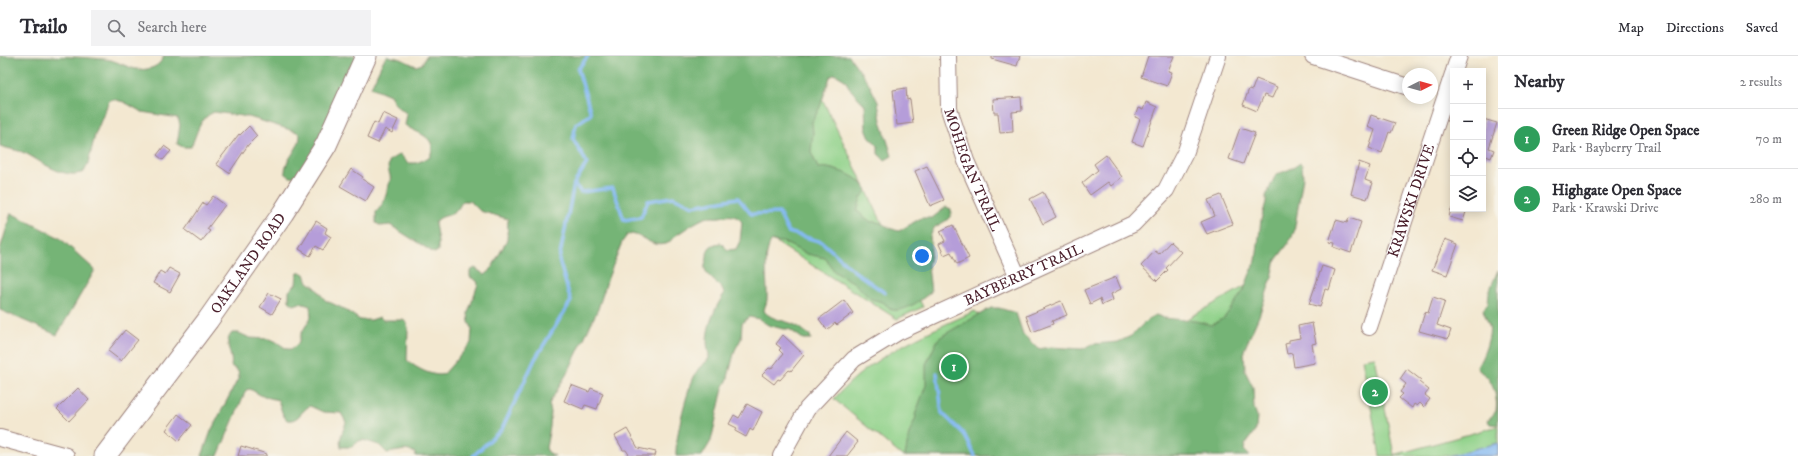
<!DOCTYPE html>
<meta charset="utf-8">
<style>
:root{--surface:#fff;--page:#f2f2f3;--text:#2b2b33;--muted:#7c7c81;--line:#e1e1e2;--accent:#111827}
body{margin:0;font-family:"IM FELL DW Pica",serif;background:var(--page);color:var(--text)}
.controls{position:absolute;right:12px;top:12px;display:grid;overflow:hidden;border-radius:0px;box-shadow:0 2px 10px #0003}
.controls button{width:36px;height:36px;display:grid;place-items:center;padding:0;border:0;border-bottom:1px solid var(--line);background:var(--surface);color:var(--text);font:20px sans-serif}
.compass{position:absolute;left:1402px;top:12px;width:36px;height:36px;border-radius:50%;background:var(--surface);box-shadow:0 2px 10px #0003;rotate:84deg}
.you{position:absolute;left:922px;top:200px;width:14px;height:14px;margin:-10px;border:3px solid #fff;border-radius:50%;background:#1a73e8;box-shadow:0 0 0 6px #1a73e833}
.badge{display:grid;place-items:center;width:26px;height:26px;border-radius:50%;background:var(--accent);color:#fff;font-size:13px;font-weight:700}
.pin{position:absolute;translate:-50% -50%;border:2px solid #fff;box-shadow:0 1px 4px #0006}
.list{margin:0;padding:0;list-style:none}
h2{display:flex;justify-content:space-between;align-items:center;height:52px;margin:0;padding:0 16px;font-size:17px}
h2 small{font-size:13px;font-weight:400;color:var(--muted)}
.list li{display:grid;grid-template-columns:26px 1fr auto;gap:12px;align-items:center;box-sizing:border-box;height:60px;padding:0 16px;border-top:1px solid var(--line)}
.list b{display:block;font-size:15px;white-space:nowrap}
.list p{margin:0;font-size:13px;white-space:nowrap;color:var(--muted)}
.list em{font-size:13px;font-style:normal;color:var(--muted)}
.icon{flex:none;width:22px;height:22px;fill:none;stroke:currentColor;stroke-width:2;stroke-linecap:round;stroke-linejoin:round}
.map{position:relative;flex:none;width:1498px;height:400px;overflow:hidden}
header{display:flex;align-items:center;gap:24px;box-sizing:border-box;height:56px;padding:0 20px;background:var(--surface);border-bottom:1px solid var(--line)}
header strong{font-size:19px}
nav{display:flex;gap:22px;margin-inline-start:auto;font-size:14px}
.search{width:280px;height:36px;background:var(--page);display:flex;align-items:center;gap:10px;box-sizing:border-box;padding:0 14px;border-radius:0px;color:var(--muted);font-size:15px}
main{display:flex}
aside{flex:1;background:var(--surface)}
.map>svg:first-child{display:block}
</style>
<header>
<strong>Trailo</strong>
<div class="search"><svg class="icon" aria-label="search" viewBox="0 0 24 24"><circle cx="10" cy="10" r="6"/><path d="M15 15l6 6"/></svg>Search here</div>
<nav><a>Map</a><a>Directions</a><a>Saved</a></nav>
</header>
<main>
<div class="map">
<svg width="1498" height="400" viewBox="0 0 1498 400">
<rect width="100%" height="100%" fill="#f7f3e8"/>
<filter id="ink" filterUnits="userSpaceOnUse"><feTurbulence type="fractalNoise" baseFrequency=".025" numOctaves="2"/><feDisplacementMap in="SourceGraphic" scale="8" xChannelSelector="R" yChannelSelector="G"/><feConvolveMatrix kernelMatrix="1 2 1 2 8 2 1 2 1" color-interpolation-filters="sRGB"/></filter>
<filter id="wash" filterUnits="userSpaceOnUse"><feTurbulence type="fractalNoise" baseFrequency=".012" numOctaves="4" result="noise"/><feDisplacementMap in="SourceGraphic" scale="16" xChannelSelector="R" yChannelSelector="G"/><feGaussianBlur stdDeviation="0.9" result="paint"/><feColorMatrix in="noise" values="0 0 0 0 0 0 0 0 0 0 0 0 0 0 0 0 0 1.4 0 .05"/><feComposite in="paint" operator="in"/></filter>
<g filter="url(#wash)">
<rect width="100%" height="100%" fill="#f3e8d1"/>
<g fill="#90d28a" stroke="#6d785a">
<path d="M814,26L923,251L897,263L763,178Z"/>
<path d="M1258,223L1204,400H902L834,343C872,299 924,278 975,255L1062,333Z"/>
<path d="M1375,301L1394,399L1498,370V400H1380L1362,303Z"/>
</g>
<g fill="#74b476" stroke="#5f6a50">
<path d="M0,0C35,0 70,0 104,3C116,4 126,11 136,13C148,15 160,11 164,0H358L324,84L294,121H290L285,117C284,103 300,94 300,79L297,76L249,61L214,56C199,62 197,78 191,91H183L177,88L180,69L178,62L142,56L124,46L112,43L109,45L95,79L88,108L84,116C65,124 43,107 27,98C19,94 8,93 0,90Z"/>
<path d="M387,0L401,3L416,10L422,8L426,0H849L868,26L878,46L881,65L892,100L885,104L878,98V90L870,81L866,73L865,49L850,33L845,24L835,18L830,21L820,51L812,66L813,77L811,96L818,112C821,112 824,111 828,112C842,115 860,121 867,134L861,142L857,155L871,166C881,164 888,173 899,175L921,162H932L946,151L951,153C953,165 941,166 934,172L930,180L931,194L928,210L931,236C921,244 906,256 892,254L883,246L871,243L853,226L835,216L825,202L807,198L783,186L772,185C762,196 768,230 767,243C767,248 764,251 764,255C772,265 787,264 797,270C802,272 805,277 810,279L811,283H803L789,273H783L768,269L759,263L749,261L742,267L741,283L735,294L727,325L723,332L711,385L702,400H676C675,381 687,332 697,315C700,309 706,308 709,302C709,296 707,292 707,286C707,269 715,252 724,238C722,227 708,224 705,213C704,209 707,205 707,200C707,191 712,188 721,187L728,194L736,193L740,185L742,166C736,158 729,159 720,161C715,162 709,160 705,162C695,166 684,174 675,180C672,182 670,187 666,188C650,192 642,177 628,178L622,186L608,222L598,253L569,314L549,348L551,356L550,371L546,392L548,396L555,400H416L414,396L405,394L387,397L379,389L363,384L359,385L352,391H341C338,383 344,374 346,366L341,357L323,356L310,350C301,354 299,366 287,364L283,359L278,344L262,340L250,333L246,334L218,400H202L211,375L239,321L238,315L231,310C234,299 222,287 232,277H239L250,282L269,283L275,285L287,293H291L298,288L301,278L311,261L310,250L300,247L294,249L289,245V235L296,228L297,218L300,216L305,218L308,226L315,231L325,244L344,253L360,264H371L380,261L383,264H403L407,267L408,273L407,304C414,311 434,322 444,318L471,287L472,272L469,266L468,257L478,228L477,225L470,221V215L475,212L485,219L490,215L507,184L508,163L480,155L470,145H463C460,148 459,153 455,156C448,161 440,159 435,167L438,186V195L434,197L390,169L381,170L376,167V156C384,149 387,136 390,125C392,118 385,114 390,104L400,98L408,107H416L429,102C441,80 414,77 405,69L407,58L395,48L390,39L371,31L383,5Z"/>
<path d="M1300,107L1302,109L1303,121L1294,176L1288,188L1276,204L1272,221L1259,260L1244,294L1245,315L1253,331L1254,352L1257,360L1256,373L1245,389L1244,394L1250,400H905L909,378L916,361L915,359L926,329V308L938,283L945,278L991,252H999L1016,257L1023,278L1038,293L1051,291L1082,293L1093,288L1118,286L1131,280L1147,264L1156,259L1164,262L1195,265L1212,269L1224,262L1244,234L1249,220L1256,205L1261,164L1266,146V140L1276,118C1282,117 1296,111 1300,107Z"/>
<path d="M11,157L60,182L95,214L57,279L0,254V194Z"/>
<path d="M1498,214V369L1490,368L1488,365C1490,360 1494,359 1496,355C1498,344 1494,330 1488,322C1484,317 1479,317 1477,310C1483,303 1492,278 1489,269C1487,264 1485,259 1483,254L1488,247L1489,236Z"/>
</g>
<path fill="#85baf3" stroke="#686c8f" d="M1498,387V400H1447L1451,399Z"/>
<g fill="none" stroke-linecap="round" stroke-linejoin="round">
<g stroke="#85baf3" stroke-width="3.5">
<path d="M588,0L578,13L591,58L576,68L573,83L587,107L574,128L581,136L613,132L624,164L641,161L648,145L673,141L693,150L738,142L751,158L779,157L788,176L822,186L854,215L885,237"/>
<path d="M937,317L942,357L964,378L975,400"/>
<path d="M473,400L502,373L535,303L571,245L559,204L574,128"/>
</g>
</g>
<g id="blocks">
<g fill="#b59dd9">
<path d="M992,0H1020L1017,10L992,3Z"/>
<path d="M1148,0H1174L1168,15L1172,16L1167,30L1141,21Z"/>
<path d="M1256,23L1277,31L1272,42L1264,39L1257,55L1243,49L1249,33L1252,34Z"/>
<path d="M906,32L907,44L910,43L913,67L897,69L893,34Z"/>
<path d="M1021,41L1022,55L1012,56L1013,76L1000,77L998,57H994L993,43Z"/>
<path d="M1146,46L1157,51L1143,90L1132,86L1140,63L1135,61L1138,52L1143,54Z"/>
<path d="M383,57L398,64L392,77L385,73L378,87L367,82L374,66L378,68Z"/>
<path d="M1371,59L1395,67L1391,77L1389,76L1382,97L1369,92L1375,74L1367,71Z"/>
<path d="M1483,63L1497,67L1489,92L1494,94L1491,102L1486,100L1485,103H1483Z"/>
<path d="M249,70L257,80L248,89L229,117L216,108L239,78L240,79Z"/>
<path d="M1240,72L1255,77L1243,108L1229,103Z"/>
<path d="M164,90L171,95L163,104L157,99Z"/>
<path d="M1106,99L1122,121L1111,130L1108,126L1090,139L1082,127L1098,114L1094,108Z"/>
<path d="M1359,106L1370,110L1365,124L1373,127L1367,143L1351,138Z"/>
<path d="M927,110L944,144L930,150L915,115Z"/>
<path d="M351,113L363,121L362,123L374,131L366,145L340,130Z"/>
<path d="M1043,136L1056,161L1043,168L1030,143Z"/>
<path d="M1221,139L1233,168L1207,178L1201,166L1215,160L1208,144Z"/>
<path d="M213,140L225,149L207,173L210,175L201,186L185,174L203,147L206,149Z"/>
<path d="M1451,153H1467L1463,165L1449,161Z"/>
<path d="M1349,162L1361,166L1351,197L1334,191L1335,187L1329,186L1336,164L1347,167Z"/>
<path d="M316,165L327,172L325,177L331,181L323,194L316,190L310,200L299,193Z"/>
<path d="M953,169L969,202L957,208L951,196L944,199L939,188L945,185L940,175Z"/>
<path d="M1445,183L1458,188L1447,219L1432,214Z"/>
<path d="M1170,186L1181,196L1166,212L1168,214L1157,225L1141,210L1155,195L1159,198Z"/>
<path d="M1322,210L1335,214L1329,234L1325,233L1320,251L1309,248Z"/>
<path d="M169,212L180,218L170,236L153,227L160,215L165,218Z"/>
<path d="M1116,221L1121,233L1111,238L1113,244L1102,249L1100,243L1090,248L1084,234Z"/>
<path d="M269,237L281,243L272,258L260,251Z"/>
<path d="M1433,241L1445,245L1437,269L1451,274L1448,283L1419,275L1425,256L1428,257Z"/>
<path d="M844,244L853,257L837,269L835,267L827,274L819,263Z"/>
<path d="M1061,245L1067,259L1052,265L1053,268L1032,276L1026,260Z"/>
<path d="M1312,267L1316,287L1312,288L1315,307L1294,311L1292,297L1287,298L1285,288L1289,287V284L1300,282L1298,270Z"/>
<path d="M125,274L138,284L121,305L108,295Z"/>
<path d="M783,279L804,299L791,315L789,314L780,324L778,323L774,328L762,319L769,312L771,313L783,298L779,294L781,292L776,288Z"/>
<path d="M1407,313L1421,324L1419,326L1429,334L1425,339L1430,343L1424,351L1420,347L1417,350L1414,348L1412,352L1399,342L1403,338L1400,336L1406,328L1400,323Z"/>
<path d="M571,329L589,336L591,332L603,337L597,353L585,349L583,353L564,345Z"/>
<path d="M78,332L89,344L69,365L57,353Z"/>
<path d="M747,348L762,356L753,375L750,373L746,381L735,375L737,372L729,368L734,359L739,362Z"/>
<path d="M178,358L192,369L179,385L166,374Z"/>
<path d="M627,373L638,392L656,396L655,400H630L626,394H623L615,380Z"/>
<path d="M846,376L858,386L847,400H828Z"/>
<path d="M241,390L267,398L266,400H238Z"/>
</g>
</g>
</g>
<g filter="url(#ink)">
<use href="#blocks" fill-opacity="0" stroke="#9e847e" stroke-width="1"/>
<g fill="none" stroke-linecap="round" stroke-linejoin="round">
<g stroke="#9e847e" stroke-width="18">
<g id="minor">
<path id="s1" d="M948,0L949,53L966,105L1018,221"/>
<path d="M1313,0L1408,31"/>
<path d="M1454,15L1459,0"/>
<path id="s2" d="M1369,271L1453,18"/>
<path d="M0,382L66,400"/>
<path id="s3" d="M781,400L807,353L854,303L898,276L1133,168L1166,134L1186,95L1218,0"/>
</g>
</g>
<g stroke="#9e847e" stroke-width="23">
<g id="major">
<path id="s4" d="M105,400L208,264L283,157L326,89L366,0"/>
</g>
</g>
<use href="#minor" stroke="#fff" stroke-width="16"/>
<use href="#major" stroke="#fff" stroke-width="21"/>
</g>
</g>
<g text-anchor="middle" stroke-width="3.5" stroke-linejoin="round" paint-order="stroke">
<g font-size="15" fill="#4a1f2b" stroke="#f7f3e8">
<text dy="5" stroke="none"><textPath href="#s1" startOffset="118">MOHEGAN TRAIL</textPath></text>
<text dy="5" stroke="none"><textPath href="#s2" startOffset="133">KRAWSKI DRIVE</textPath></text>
<text dy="5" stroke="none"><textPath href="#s4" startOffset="240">OAKLAND ROAD</textPath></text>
<text dy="5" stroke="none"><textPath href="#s3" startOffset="312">BAYBERRY TRAIL</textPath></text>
</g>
</g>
</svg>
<div class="controls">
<button>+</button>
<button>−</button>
<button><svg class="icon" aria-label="locate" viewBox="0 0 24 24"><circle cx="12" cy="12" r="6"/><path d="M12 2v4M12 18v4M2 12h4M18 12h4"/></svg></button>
<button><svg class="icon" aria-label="layers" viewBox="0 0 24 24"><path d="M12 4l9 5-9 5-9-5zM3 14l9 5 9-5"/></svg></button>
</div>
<svg class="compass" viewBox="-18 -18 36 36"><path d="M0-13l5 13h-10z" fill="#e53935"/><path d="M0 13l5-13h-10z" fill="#7c7c81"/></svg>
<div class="you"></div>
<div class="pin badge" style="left:954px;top:311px;background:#2e9e5b">1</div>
<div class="pin badge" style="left:1375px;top:336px;background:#2e9e5b">2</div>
</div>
<aside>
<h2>Nearby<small>2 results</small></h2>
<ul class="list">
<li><span class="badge" style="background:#2e9e5b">1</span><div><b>Green Ridge Open Space</b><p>Park · Bayberry Trail</p></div><em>70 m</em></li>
<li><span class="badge" style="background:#2e9e5b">2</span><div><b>Highgate Open Space</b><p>Park · Krawski Drive</p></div><em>280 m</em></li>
</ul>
</aside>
</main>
